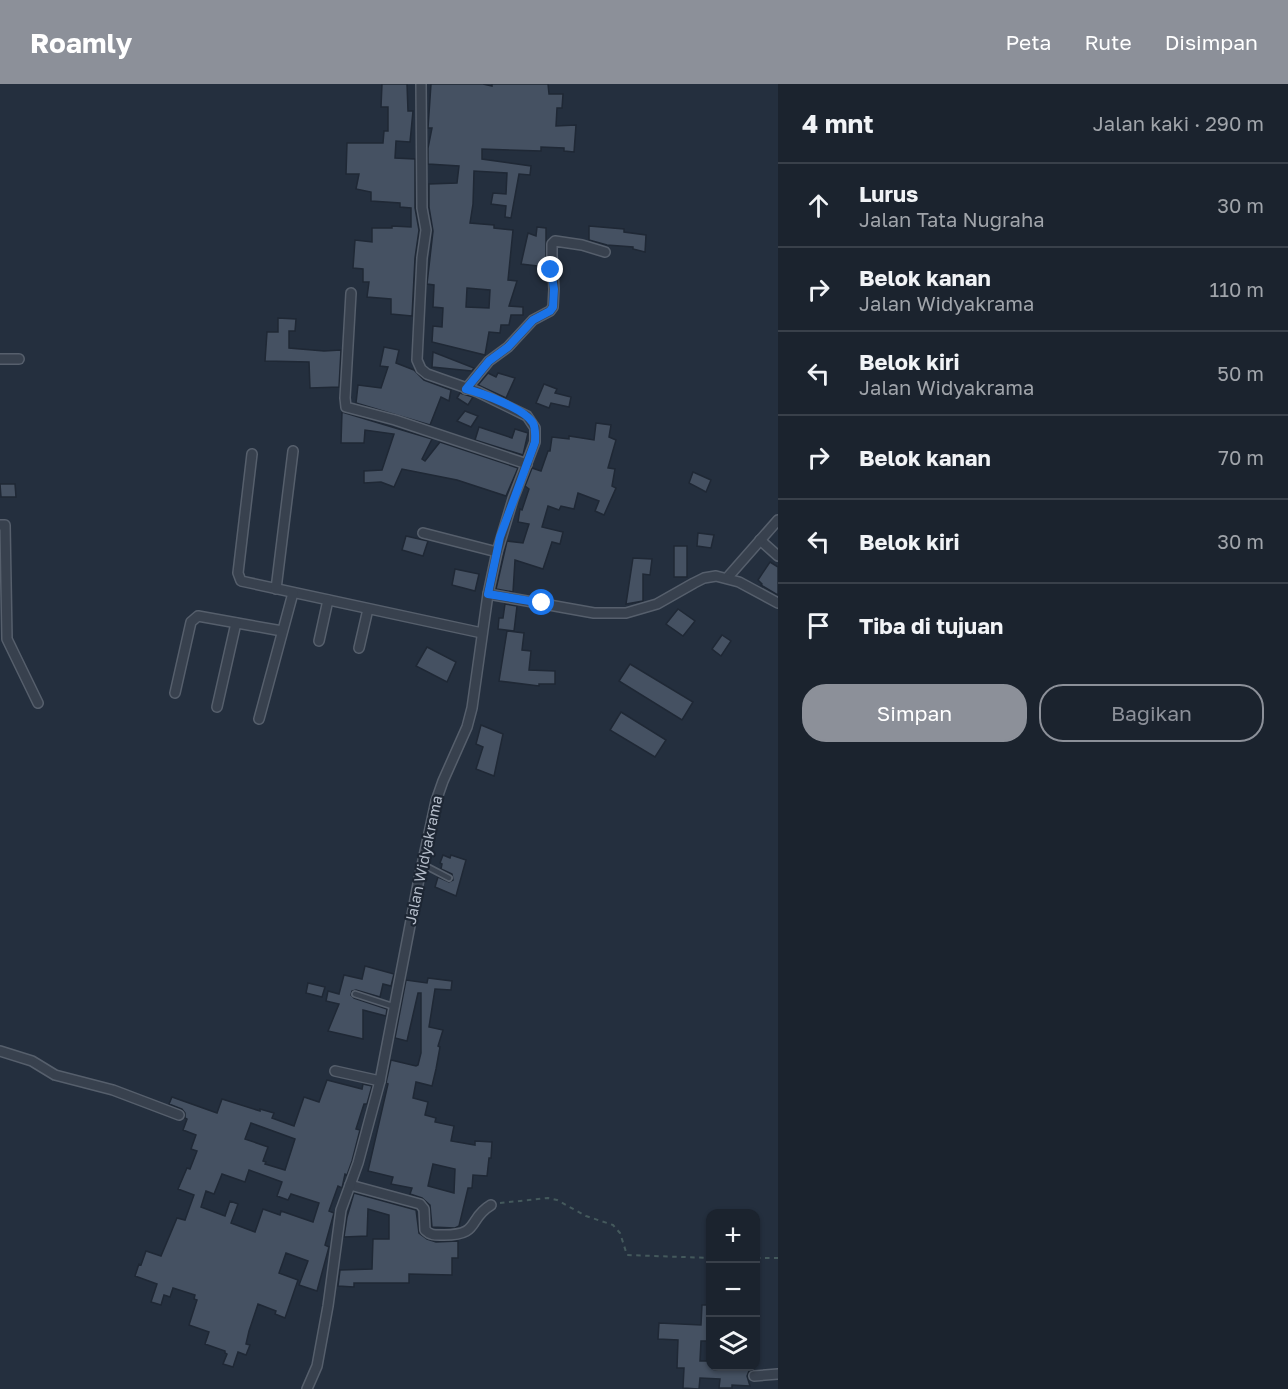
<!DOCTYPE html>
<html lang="id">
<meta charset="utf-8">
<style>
:root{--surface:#1b232e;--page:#242b36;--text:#f1f3f6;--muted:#a0a4aa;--line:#39404a;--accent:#8c9099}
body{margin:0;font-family:"Golos Text",sans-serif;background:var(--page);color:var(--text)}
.controls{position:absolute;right:18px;bottom:18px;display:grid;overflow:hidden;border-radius:12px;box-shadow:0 2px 4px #0004}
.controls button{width:54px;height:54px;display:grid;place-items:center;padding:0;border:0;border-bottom:2px solid var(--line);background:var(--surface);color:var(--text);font:30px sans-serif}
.stop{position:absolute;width:18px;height:18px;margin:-14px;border:4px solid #1a73e8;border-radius:50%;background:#fff}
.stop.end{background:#1a73e8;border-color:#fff;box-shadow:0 2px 6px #0008}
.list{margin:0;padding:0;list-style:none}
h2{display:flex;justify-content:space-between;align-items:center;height:78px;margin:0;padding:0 24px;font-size:26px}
h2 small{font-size:20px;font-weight:400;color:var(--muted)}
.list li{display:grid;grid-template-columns:39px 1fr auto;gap:18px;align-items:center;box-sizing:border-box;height:84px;padding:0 24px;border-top:2px solid var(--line)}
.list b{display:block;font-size:22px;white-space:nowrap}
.list p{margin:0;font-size:20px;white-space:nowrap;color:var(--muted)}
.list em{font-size:20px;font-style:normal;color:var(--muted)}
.actions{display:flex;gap:12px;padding:18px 24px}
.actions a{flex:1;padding:14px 0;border:2px solid var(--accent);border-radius:24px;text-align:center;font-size:21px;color:var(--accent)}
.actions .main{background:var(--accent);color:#fff}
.icon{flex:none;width:33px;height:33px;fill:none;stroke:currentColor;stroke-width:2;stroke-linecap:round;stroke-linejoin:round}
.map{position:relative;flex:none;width:778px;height:1305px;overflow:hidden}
header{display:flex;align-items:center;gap:36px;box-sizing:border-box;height:84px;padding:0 30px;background:var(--accent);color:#fff}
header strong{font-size:28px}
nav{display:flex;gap:33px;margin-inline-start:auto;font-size:21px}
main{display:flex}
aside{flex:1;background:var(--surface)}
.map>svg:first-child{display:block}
</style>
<header>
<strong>Roamly</strong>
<nav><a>Peta</a><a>Rute</a><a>Disimpan</a></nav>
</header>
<main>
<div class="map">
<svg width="778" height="1305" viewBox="0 0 778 1305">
<rect width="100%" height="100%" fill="#242f3e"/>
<g fill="#455162" stroke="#1f2835" stroke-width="1.5" fill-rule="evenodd">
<path d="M382,0H407L408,27H413L410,58L396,57L395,74L415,75V124L419,146L415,174L412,232L391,230V215L367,213L369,198H363V185L353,184L355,156L372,158V144H392V142L411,143V124L400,123V119L371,117V108L356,105L359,90H346L347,59H383L384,47H388V23H381Z"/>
<path d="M431,0H483L492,2V0H548L549,10H563L562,24H557L556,42L576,41L574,68L564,67V64L541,63V67L482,65V75L531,82L530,91L519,90L511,134L505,133L506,122L491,120L493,109L506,110L507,89L474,87L473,120L470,139L494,141V144L513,146L508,196L517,197L509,222L523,223V231H511L509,241H501L500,249L489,248L485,271L432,258L433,242L442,243L443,224L433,223L434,201L427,200L433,147L429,123V100L457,99L459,82L428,80V64L432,44H428ZM467,204L490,206L489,224L466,223Z"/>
<path d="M589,142L624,145V148L646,151L645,168L633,165V163L607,161L589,156Z"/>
<path d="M537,143L546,144V183L521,180L528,149L536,152Z"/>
<path d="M278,234L296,235L295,247H289V264L324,267L341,266L339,303L310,304L309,278L265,277L267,248H278Z"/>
<path d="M384,263L399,266L396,279L414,286L424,296L451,306L449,317L441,313L430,341L356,319L358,301L381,304L388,283L380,282Z"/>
<path d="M433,268L474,284L472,287L432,283Z"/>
<path d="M488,289L496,293L498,289L515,294L506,314L478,301Z"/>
<path d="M544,300L557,305L555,309L571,313L569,323L551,319L549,324L536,319Z"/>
<path d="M460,309L473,313L468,321L457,314Z"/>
<path d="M465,327L478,332L471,343L457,337Z"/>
<path d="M342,328L432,355L422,375L425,377L440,358L518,384L506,412L457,396L402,385L394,403L381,398L364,399V387L382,386L394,350L365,346L364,359H341Z"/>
<path d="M596,339L611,341L609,353L616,356L608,384L615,385L612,402L616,404L604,431L595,427L599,417L578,409L574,425L561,422L559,426L548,422L542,443L563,448L560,460L552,458L543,485L515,476L513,508L496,505L507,457L523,459L529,440L518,438L520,425L522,426L529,405L525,402L532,384L541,387L548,367H550L552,353L569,355V352L594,356Z"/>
<path d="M479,343L512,354L515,345L528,349L523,371L475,356Z"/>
<path d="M693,388L711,396L706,408L689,399Z"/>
<path d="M0,400H15L16,413H1Z"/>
<path d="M698,449L714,451L711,464L697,462Z"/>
<path d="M406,452L428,457L423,472L402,466Z"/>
<rect x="674" y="462" width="13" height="31"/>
<path d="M633,474L652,475L650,491L643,490V517L626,520Z"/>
<path d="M770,478L778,483V511L761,501L762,500L758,496Z"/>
<path d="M455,485L479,490L475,507L452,501Z"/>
<path d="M505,520L517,522L514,547L498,545L499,534H503Z"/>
<path d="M678,525L695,537L683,552L666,540Z"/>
<path d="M507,547L524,549L522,566L531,567L529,586L555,587V600H539V602L499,597Z"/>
<path d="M722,551L731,557L721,572L712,565Z"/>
<path d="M427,563L456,578L447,598L416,582Z"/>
<path d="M630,580L693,618L682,636L619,597Z"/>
<path d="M621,628L666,656L655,673L610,646Z"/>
<path d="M481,641L503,650L494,692L476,685L483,663L476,660Z"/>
<path d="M443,771L450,774L451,771L466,776L456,812L435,803L438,793L449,798L453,796L452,790L441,785L442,780L440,779Z"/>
<path d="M365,882L394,890L391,902L383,900L380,913L356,906L352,907L351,911L354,914L387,925L386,932L363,926V955L328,947L339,920L326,917L328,907L339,910L344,891L362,895Z"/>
<path d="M428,894L452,897L451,906L435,905L429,943L443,946L438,962L440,963L436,985L432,1002L416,998L413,1014L428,1018L425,1031L436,1034L435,1038L454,1042L451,1057L475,1061V1057L492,1058L491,1074H489L487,1092L473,1091L472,1104H468L459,1142L455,1144L432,1143L430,1121L422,1114L410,1110L412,1104L391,1100L393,1093L368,1087L388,1000L386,999L391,976L416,982L418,981L421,969V909H418L407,957L395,954L406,896L427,899ZM433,1080L455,1085L454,1109L428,1102Z"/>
<path d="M308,899L325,903L322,913L306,909Z"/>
<path d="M327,996L362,1005L363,1000L372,1002L367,1020H364L356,1045L360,1046L352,1077L347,1091L345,1090L342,1104L338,1102L329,1127L334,1129L325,1161L329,1163L317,1207L299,1201L308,1177L286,1169L279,1189L298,1196L285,1234L275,1230L276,1227L258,1220L249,1247L246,1260L250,1261L246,1271L238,1268L233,1283L223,1280L227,1270L225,1269V1267L205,1260L209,1248L189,1241L197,1216L194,1215L195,1211L173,1204L170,1213L164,1211L161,1221L151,1218L157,1200L135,1192L139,1180L141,1181L146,1167L161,1172L177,1134L185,1136L194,1111L178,1105L187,1084L190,1085L197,1067L191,1065L196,1051L183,1046L187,1035L185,1034V1029L182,1025L169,1020L172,1013L217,1029L222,1015L260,1027V1025L274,1029L272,1034L294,1042L304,1013L319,1018ZM251,1039L295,1055L285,1086L265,1080L266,1078L263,1077L268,1063L245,1055ZM249,1086L282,1098L277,1112L288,1116L291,1110L319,1119L313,1138L281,1127L280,1131L263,1125L255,1148L231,1139L238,1120L230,1117L225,1132L201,1123L206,1107L214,1110L222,1090L245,1098Z"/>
<path d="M354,1109L416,1126L419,1149L427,1155L436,1158L458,1157V1174H452V1191L409,1190V1199H354V1203L338,1202L340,1186L372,1185L373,1155H389V1131L368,1125L367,1152L344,1153L347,1133Z"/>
<path d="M702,1221H711V1237L709,1257H701L700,1277H711V1282H751L747,1292L750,1302L732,1301V1304H719L720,1295L700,1294L699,1305L683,1304L684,1284H677L678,1256L658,1255L659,1239L701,1241Z"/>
</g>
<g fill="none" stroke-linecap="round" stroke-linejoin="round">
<g stroke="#565f6c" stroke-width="8">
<g id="service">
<path d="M422,780L449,794"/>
<path d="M355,910L395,923"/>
</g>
</g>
<g stroke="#565f6c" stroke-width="12">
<g id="minor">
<path d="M351,209L345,314L346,323L395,336L527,380"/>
<path d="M0,275H19"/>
<path d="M466,305L489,277L508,263L533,236L550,227L553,223L554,205L552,171V160L555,157L582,161L605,168"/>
<path d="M252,370L238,489L241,497L482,549"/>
<path d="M0,441H5L7,555L38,619"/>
<path d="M423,449L497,468"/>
<path d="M760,456L778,472"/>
<path d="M727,494L778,436"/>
<path d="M276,505L293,367"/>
<path d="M488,510L594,529H626L657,520L694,499L704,494L716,492L739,498L778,519"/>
<path d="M319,557L328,516"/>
<path d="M359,564L368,525"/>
<path d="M175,609L191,538L198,532L282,547"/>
<path d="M217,623L236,539"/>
<path d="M259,635L293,509"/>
<path d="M0,967L32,977L55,991L113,1006L179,1031"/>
<path d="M335,987L380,997"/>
<path d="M350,1101L420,1120L424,1125L425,1146C431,1152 436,1151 444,1151C481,1151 467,1135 491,1121"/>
<path d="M754,1292L778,1290"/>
<path d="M307,1305L317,1282L328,1222L341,1126L358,1079L380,997L419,795L436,717L443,697L467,643L472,624L488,510L497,468L513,415L535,358V344L527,332L478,308L427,290L421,285L417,276L422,174L426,146L422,124L421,0"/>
</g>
</g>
<g stroke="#44595c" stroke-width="2" stroke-dasharray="4.5 4.5" stroke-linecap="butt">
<path d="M500,1119L548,1114L557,1116L586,1132L613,1141L620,1149L627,1171L710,1174"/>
<path d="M756,1174H778"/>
</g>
<use href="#service" stroke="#38414e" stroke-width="4.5"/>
<use href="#minor" stroke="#38414e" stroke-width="9"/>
</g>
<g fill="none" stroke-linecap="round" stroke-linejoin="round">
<path stroke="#1a73e8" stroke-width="8" d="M542,519L488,510L500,453L535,358C535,351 536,345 533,339C525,325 482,309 466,305L489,277L508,263L533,236L550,227L553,223L554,205L551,186"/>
</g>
<g text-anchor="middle" stroke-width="4.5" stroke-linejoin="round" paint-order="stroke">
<g font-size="15" fill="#b4bcc9" stroke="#1d2633">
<text transform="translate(424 776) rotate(-78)" y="5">Jalan Widyakrama</text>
</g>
</g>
</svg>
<div class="controls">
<button>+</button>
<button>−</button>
<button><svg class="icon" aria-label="layers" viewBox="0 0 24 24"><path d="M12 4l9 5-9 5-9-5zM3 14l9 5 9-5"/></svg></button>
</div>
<div class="stop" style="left:542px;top:519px"></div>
<div class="stop end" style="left:551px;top:186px"></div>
</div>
<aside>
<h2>4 mnt<small>Jalan kaki · 290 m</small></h2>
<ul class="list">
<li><svg class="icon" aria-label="ahead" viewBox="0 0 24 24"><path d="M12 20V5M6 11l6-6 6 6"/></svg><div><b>Lurus</b><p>Jalan Tata Nugraha</p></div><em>30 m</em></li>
<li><svg class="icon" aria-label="right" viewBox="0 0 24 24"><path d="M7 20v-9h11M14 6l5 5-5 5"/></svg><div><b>Belok kanan</b><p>Jalan Widyakrama</p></div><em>110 m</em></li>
<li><svg class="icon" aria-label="left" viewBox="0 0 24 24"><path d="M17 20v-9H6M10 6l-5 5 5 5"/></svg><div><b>Belok kiri</b><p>Jalan Widyakrama</p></div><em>50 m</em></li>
<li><svg class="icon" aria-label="right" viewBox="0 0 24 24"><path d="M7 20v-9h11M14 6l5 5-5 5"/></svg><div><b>Belok kanan</b></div><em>70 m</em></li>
<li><svg class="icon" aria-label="left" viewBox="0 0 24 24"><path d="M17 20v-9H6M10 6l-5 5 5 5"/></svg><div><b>Belok kiri</b></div><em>30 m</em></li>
<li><svg class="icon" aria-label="arrive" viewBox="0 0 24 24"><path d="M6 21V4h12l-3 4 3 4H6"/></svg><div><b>Tiba di tujuan</b></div></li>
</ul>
<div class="actions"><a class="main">Simpan</a><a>Bagikan</a></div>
</aside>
</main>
